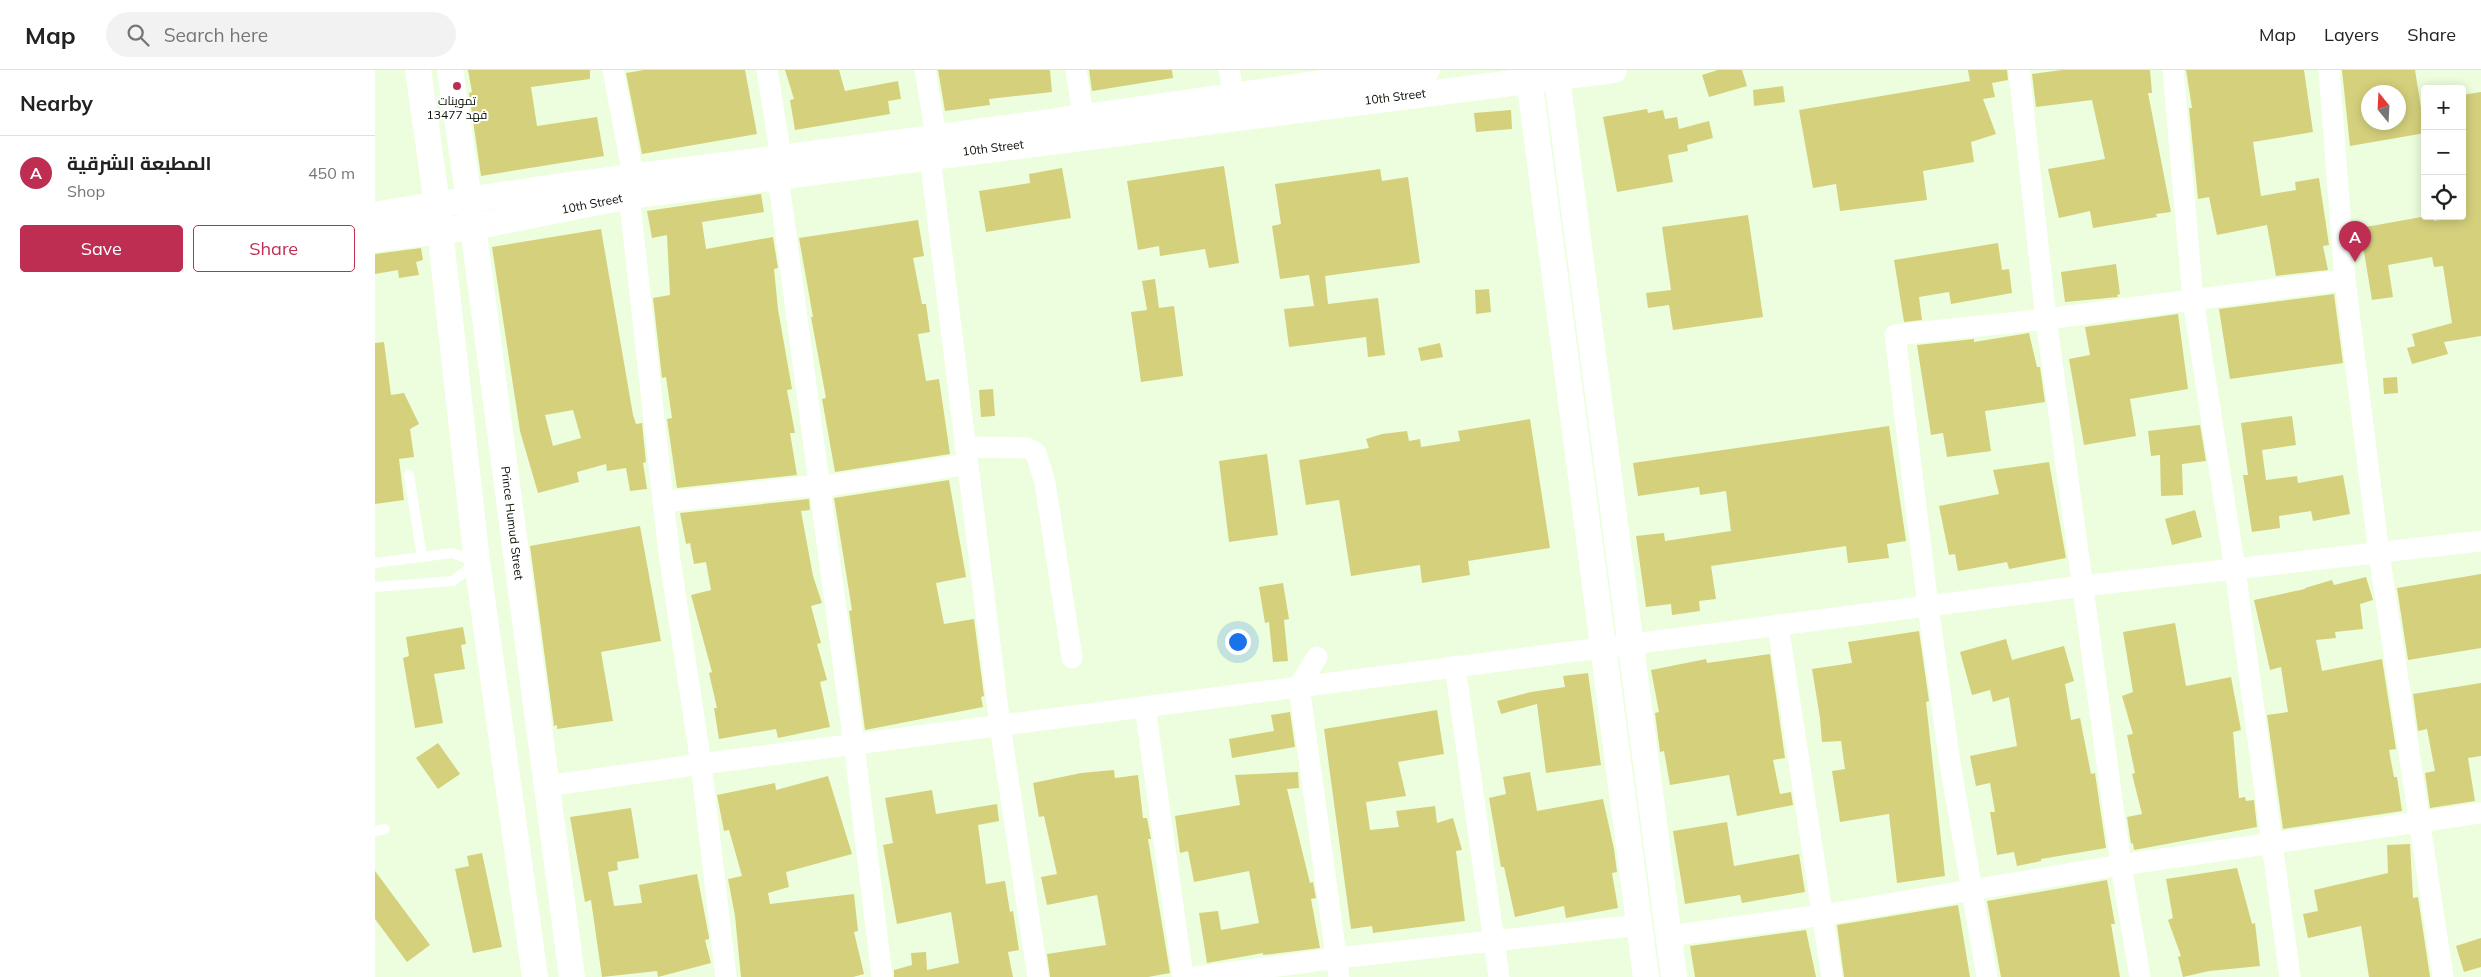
<!DOCTYPE html>
<meta charset="utf-8">
<style>
:root{--surface:#fff;--page:#f2f2f2;--text:#222;--muted:#767676;--line:#e0e0e0;--accent:#be2e53}
body{margin:0;font-family:Mulish,Cairo,sans-serif;background:var(--page);color:var(--text)}
.controls{position:absolute;right:15px;top:15px;display:grid;overflow:hidden;border-radius:5px;box-shadow:0 2px 12px #0003}
.controls button{width:45px;height:45px;display:grid;place-items:center;padding:0;border:0;border-bottom:1px solid var(--line);background:var(--surface);color:var(--text);font:25px sans-serif}
.compass{position:absolute;left:1986px;top:15px;width:45px;height:45px;border-radius:50%;background:var(--surface);box-shadow:0 2px 12px #0003;rotate:342deg}
.you{position:absolute;left:862px;top:571px;width:18px;height:18px;margin:-12px;border:4px solid #fff;border-radius:50%;background:#1a73e8;box-shadow:0 0 0 8px #1a73e833}
.badge{display:grid;place-items:center;width:32px;height:32px;border-radius:50%;background:var(--accent);color:#fff;font-size:16px;font-weight:700}
.pin{position:absolute;translate:-50% -41px;filter:drop-shadow(0 1px 2px #0008)}
.pin::after{content:'';position:absolute;top:26px;width:18px;height:15px;background:inherit;clip-path:polygon(0 0,100% 0,50% 100%)}
.list{margin:0;padding:0;list-style:none}
h2{display:flex;justify-content:space-between;align-items:center;height:65px;margin:0;padding:0 20px;font-size:21px}
h2 small{font-size:16px;font-weight:400;color:var(--muted)}
.list li{display:grid;grid-template-columns:32px 1fr auto;gap:15px;align-items:center;box-sizing:border-box;height:75px;padding:0 20px;border-top:1px solid var(--line)}
.list b{display:block;font-size:19px;white-space:nowrap}
.list p{margin:0;font-size:16px;white-space:nowrap;color:var(--muted)}
.list em{font-size:16px;font-style:normal;color:var(--muted)}
.actions{display:flex;gap:10px;padding:15px 20px}
.actions a{flex:1;padding:11px 0;border:1px solid var(--accent);border-radius:5px;text-align:center;font-size:18px;color:var(--accent)}
.actions .main{background:var(--accent);color:#fff}
.icon{flex:none;width:28px;height:28px;fill:none;stroke:currentColor;stroke-width:2;stroke-linecap:round;stroke-linejoin:round}
.map{position:relative;flex:none;width:2106px;height:907px;overflow:hidden}
header{display:flex;align-items:center;gap:30px;box-sizing:border-box;height:70px;padding:0 25px;background:var(--surface);border-bottom:1px solid var(--line)}
header strong{font-size:24px}
nav{display:flex;gap:28px;margin-inline-start:auto;font-size:18px}
.search{width:350px;height:45px;background:var(--page);display:flex;align-items:center;gap:12px;box-sizing:border-box;padding:0 18px;border-radius:28px;color:var(--muted);font-size:19px}
main{display:flex}
aside{flex:1;background:var(--surface)}
.map>svg:first-child{display:block}
</style>
<header>
<strong>Map</strong>
<div class="search"><svg class="icon" aria-label="search" viewBox="0 0 24 24"><circle cx="10" cy="10" r="6"/><path d="M15 15l6 6"/></svg>Search here</div>
<nav><a>Map</a><a>Layers</a><a>Share</a></nav>
</header>
<main>
<aside>
<h2>Nearby<small></small></h2>
<ul class="list">
<li><span class="badge">A</span><div><b>المطبعة الشرقية</b><p>Shop</p></div><em>450 m</em></li>
</ul>
<div class="actions"><a class="main">Save</a><a>Share</a></div>
</aside>
<div class="map">
<svg width="2106" height="907" viewBox="0 0 2106 907">
<rect width="100%" height="100%" fill="#edfede"/>
<g fill="#d4d07c" fill-rule="evenodd">
<path d="M93,0H215V9L156,17L162,56L222,47L229,86L106,106L94,23L97,22Z"/>
<path d="M269,0H370L382,64L267,84L251,3Z"/>
<path d="M410,0H464L470,21L523,11L526,29L513,31L515,44L420,60L415,30L419,29Z"/>
<path d="M563,0H675L677,22L614,29L615,35L570,41Z"/>
<path d="M714,0H797L798,8L717,21Z"/>
<path d="M1343,0H1367L1372,16L1334,27L1327,5Z"/>
<path d="M1593,0H1632L1633,10L1617,13L1620,27L1608,29L1621,64L1596,72L1599,92L1548,101L1552,130L1465,141L1461,114L1438,118L1424,40L1595,11Z"/>
<path d="M1687,0H1775L1777,23H1773L1796,142L1781,144L1782,147L1718,158L1715,141L1684,148L1673,99L1730,89L1717,30L1661,37L1657,4Z"/>
<path d="M1811,0H1929L1938,62L1878,72L1886,126L1921,120L1920,112L1944,108L1954,175L1948,176L1953,200L1901,206L1892,155L1842,165L1834,127L1823,129L1814,38H1817Z"/>
<path d="M1967,0H2040L2050,63L1975,76ZM1994,22H2024V52H1994Z"/>
<path d="M1408,16L1410,32L1379,36L1378,20Z"/>
<path d="M2106,22V266L2069,272L2073,284L2037,294L2032,278L2040,276L2037,264L2077,253L2068,196L2059,197L2057,187L2013,195L2018,227L1997,230L1985,158L2052,146H2059V151L2087,147V25Z"/>
<path d="M1272,39L1273,43L1288,40L1290,49L1302,47L1304,59L1334,51L1338,68L1312,75L1313,81L1293,85L1298,112L1242,122L1228,47Z"/>
<path d="M1136,40L1137,59L1101,62L1099,43Z"/>
<path d="M849,96L864,193L834,198L830,179L785,186L784,176L763,180L752,111Z"/>
<path d="M687,98L696,148L611,162L604,121L655,113L654,104Z"/>
<path d="M1005,99L1007,111L1033,107L1045,193L950,206L953,234L1003,228L1010,285L993,287L991,267L914,277L909,239L939,236L934,205L905,209L897,156L906,154L900,114Z"/>
<path d="M386,124L389,142L327,152L331,179L398,167L403,198L399,199L403,239L417,319L412,320L420,363H415L422,405L302,418L292,349L297,348L291,307L287,308L278,228L295,225L292,165L277,168L272,141Z"/>
<path d="M1373,145L1388,247L1298,260L1294,235L1273,238L1271,223L1296,220L1287,157Z"/>
<path d="M543,150L549,186L538,188L547,234H551L555,262L543,264L551,311L564,309L575,384L460,402L447,329L451,328L436,247H438L424,168Z"/>
<path d="M226,159L258,345L261,354L267,353L271,392L268,393L272,419L255,421L251,398L232,401L231,394L202,402L204,412L163,423L145,361L117,177ZM198,340L206,368L178,376L170,345Z"/>
<path d="M1623,173L1627,200L1634,199L1637,223L1576,234L1574,222L1544,227L1547,250L1529,252L1519,190Z"/>
<path d="M46,178L48,190L41,192L44,205L24,208L23,200L0,204V184Z"/>
<path d="M1741,194L1745,224L1742,225L1743,227L1690,232L1686,202Z"/>
<path d="M780,209L784,238L799,236L808,306L766,312L756,242L772,240L767,211Z"/>
<path d="M1114,219L1116,242L1101,244L1100,220Z"/>
<path d="M1959,224L1968,293L1855,309L1844,239Z"/>
<path d="M1803,244L1813,319L1755,329L1761,366L1709,375L1694,289L1715,285L1710,257Z"/>
<path d="M1654,263L1662,297H1665L1670,332L1610,341L1616,381L1572,387L1568,363L1556,365L1542,275L1599,269V272Z"/>
<path d="M9,272L16,325L29,323L44,354L35,359L39,387L24,389L29,430L0,434V273Z"/>
<path d="M1065,273L1068,287L1046,291L1043,278Z"/>
<path d="M2022,307L2023,323L2009,324L2008,308Z"/>
<path d="M618,319L620,346L606,347L604,320Z"/>
<path d="M1917,346L1921,375L1887,380L1891,410L1922,406L1923,413L1968,405L1975,444L1938,451L1936,441L1904,446L1905,458L1877,462L1868,405H1873L1866,353Z"/>
<path d="M1155,349L1175,478L1093,491L1095,505L1047,513L1045,495L976,506L964,430L931,435L924,390L994,378L991,369L1007,364L1032,361L1034,371L1045,369L1046,377L1085,371L1083,361Z"/>
<path d="M1825,355L1831,391L1807,394L1808,425L1786,426L1785,385L1776,386L1773,361Z"/>
<path d="M1514,356L1531,471L1512,474L1514,488L1473,493L1471,476L1336,496L1341,529L1324,531L1325,541L1297,545L1296,534L1271,537L1261,466L1289,463L1290,471L1356,461L1351,421L1325,425L1324,417L1263,426L1258,393Z"/>
<path d="M892,384L903,465L854,472L844,391Z"/>
<path d="M1674,392L1691,488L1634,499L1632,492L1583,501L1580,484L1574,485L1564,436L1624,424L1618,400Z"/>
<path d="M574,410L591,507L561,513L569,554L599,549L609,626L606,627L608,637L490,660L474,541L477,540L459,428Z"/>
<path d="M434,429L435,440L426,441L438,506L447,533L436,536L446,573L442,574L452,610L445,612L455,657L403,668L401,659L344,669L339,638H342L334,603L337,602L316,525L336,520L331,492L319,494L315,473L311,474L305,443Z"/>
<path d="M1820,440L1827,467L1797,475L1790,449Z"/>
<path d="M265,456L286,571L226,582L238,651L182,659V655L179,656L155,476Z"/>
<path d="M2106,504V578L2033,590L2022,518Z"/>
<path d="M1991,507L1998,530L1985,534L1988,559L1960,562L1961,568L1941,570L1947,601L2007,589L2021,679L2014,680L2019,707H2022L2027,741L1908,759L1892,645L1913,642L1906,597L1895,600L1879,530L1930,519V518L1957,510L1959,515Z"/>
<path d="M908,513L914,549L909,550L913,591L898,592L894,552L890,553L884,517Z"/>
<path d="M1800,553L1811,616L1856,607L1866,660L1858,662L1864,728L1870,727L1871,731L1879,730L1882,757L1759,780L1758,773L1756,774L1752,747L1767,744L1757,704L1760,703L1752,665L1758,664L1747,626L1758,622L1748,562Z"/>
<path d="M88,557L91,574L86,575L90,599L59,604L68,653L40,658L28,588L34,586L31,567Z"/>
<path d="M1544,561L1554,631L1551,632L1570,806L1522,813L1514,744L1465,752L1457,701L1470,699L1466,671L1447,672L1445,648L1437,599L1477,593L1473,572Z"/>
<path d="M1631,569L1637,590L1689,576L1699,611L1690,614L1696,650L1705,648L1716,704L1720,703L1731,778L1666,789V791L1642,796L1639,782L1622,785L1615,742H1620L1615,713L1601,716L1595,686L1642,676L1634,627L1618,632L1615,620L1597,625L1585,582Z"/>
<path d="M1395,584L1410,688L1398,690L1405,724L1416,722L1418,735L1362,746L1354,705L1295,715L1289,681L1285,682L1280,643L1284,642L1276,600L1331,589L1332,593Z"/>
<path d="M1213,603L1226,695L1171,703L1162,634L1126,644L1122,631L1156,622L1190,617L1188,606Z"/>
<path d="M2106,613V686L2093,688L2100,731L2055,738L2050,703L2060,701L2052,659L2043,661L2038,624Z"/>
<path d="M1062,640L1069,684L1023,692L1031,726L991,732L995,760L1024,757L1021,741L1060,736L1062,753L1078,748L1087,780L1081,781L1090,851L998,863L997,856L976,859L949,659Z"/>
<path d="M915,642L920,677L857,688L854,669L899,661L896,645Z"/>
<path d="M63,673L85,704L63,719L41,688Z"/>
<path d="M739,700L740,708L763,705L768,748H772L776,769H773L795,903L773,907H675L672,884L731,875L722,825L672,835L666,807L682,804L669,746L664,747L658,713L706,703Z"/>
<path d="M923,702L924,718L912,719L935,813L938,812L941,828L936,829L945,878L888,885V883L832,893L824,843L843,841L846,860L884,853L874,801L819,812L813,781L805,783L800,746L865,735L860,705Z"/>
<path d="M1155,702L1162,741L1228,729L1239,779L1242,802L1237,803L1243,838L1191,848L1189,836L1140,847L1129,797H1126L1114,728L1131,724L1128,707Z"/>
<path d="M453,706L477,784L411,802L414,817L393,823L395,834L479,824L483,861L479,862L489,904L478,907H366L360,846L353,809L367,806L354,760L349,761L342,725L400,713L401,720Z"/>
<path d="M557,720L561,744L622,734L624,751L603,755L611,814L630,811L635,842L638,841L644,880L633,882L638,907H519V900L537,895L536,883L551,882L552,900L584,893L576,842L522,854L508,775L518,773L510,728Z"/>
<path d="M256,738L264,788L242,792L243,800L233,802L239,836L267,833L264,815L322,804L334,867V869L330,870L336,893L283,907L282,901L227,907L216,830L210,832L195,747Z"/>
<path d="M1352,752L1359,796L1424,784L1430,822L1367,833L1365,825L1310,834L1298,761Z"/>
<path d="M2035,774L2038,828L2043,827L2055,907H1994L1986,856L1933,868L1928,844L1943,841L1939,820L2013,803L2012,775Z"/>
<path d="M107,783L127,877L98,883L80,799L94,796L92,786Z"/>
<path d="M1862,798L1877,854L1880,853L1885,896L1834,901L1808,907L1803,887L1806,886L1793,850L1798,848L1791,809Z"/>
<path d="M0,801L55,875L32,892L0,849Z"/>
<path d="M1732,810L1740,854H1736L1745,907H1626L1612,831Z"/>
<path d="M1583,835L1595,907H1469L1462,855Z"/>
<path d="M1431,860L1441,907H1320L1315,876Z"/>
<path d="M2106,868V897L2089,902L2081,876Z"/>
</g>
<g fill="none" stroke-linecap="round" stroke-linejoin="round">
<g stroke="#fff" stroke-width="10">
<path d="M34,405L47,487"/>
<path d="M0,493L77,483L102,492L78,511L0,517"/>
<path d="M0,761L10,759"/>
</g>
<g stroke="#fff" stroke-width="21">
<path d="M238,0L258,105"/>
<path d="M392,0L406,87"/>
<path d="M550,0L561,66"/>
<path d="M701,0L708,46"/>
<path d="M854,0L859,26"/>
<path d="M1644,0L1671,249L1746,795L1765,907"/>
<path d="M1798,0L1818,230L1860,499L1915,907"/>
<path d="M1954,0L1970,210L2004,484L2068,907"/>
<path d="M555,87L625,656L663,907"/>
<path d="M403,106L479,674L507,907"/>
<path d="M254,126L294,483L326,694L351,907"/>
<path d="M590,377L652,378L661,383L670,413L697,588"/>
<path d="M445,417L593,394"/>
<path d="M288,432L444,415"/>
<path d="M1403,555L1457,907"/>
<path d="M942,587L924,616L964,907"/>
<path d="M1080,596L1124,907"/>
<path d="M770,637L808,907"/>
<path d="M171,716L326,694L1708,516L2106,471"/>
<path d="M1294,866L1448,845L1746,795L2106,743"/>
<path d="M821,907L962,888L1264,855"/>
<path d="M1612,907L1575,693L1553,536L1520,265L1671,249L1970,210"/>
</g>
<g stroke="#fff" stroke-width="26">
<path d="M43,0L62,134L102,492L160,907"/>
<path d="M75,0L98,157L197,907"/>
<path d="M1153,0L1271,907"/>
<path d="M1181,0L1299,907"/>
<path d="M0,145C135,122 269,105 405,88C606,62 807,34 1007,4L1052,0"/>
<path d="M0,169L98,157L254,126L1239,0"/>
</g>
</g>
<circle fill="#be2e53" stroke="#fff" stroke-width="2" cx="82" cy="16" r="5"/>
<g text-anchor="middle" stroke-width="4" stroke-linejoin="round" paint-order="stroke">
<g font-size="12" fill="#0b1107" stroke="#fff">
<text transform="translate(1020 27) rotate(-7)" y="4">10th Street</text>
<text transform="translate(618 78) rotate(-7)" y="4">10th Street</text>
<text transform="translate(217 134) rotate(-11)" y="4">10th Street</text>
<text transform="translate(137 453) rotate(83)" y="4">Prince Humud Street</text>
</g>
<g font-size="12" fill="#0b1107" stroke="#fff">
<text x="82" y="35">تموينات<tspan x="82" dy="14">فهد 13477</tspan></text>
</g>
</g>
</svg>
<div class="controls">
<button>+</button>
<button>−</button>
<button><svg class="icon" aria-label="locate" viewBox="0 0 24 24"><circle cx="12" cy="12" r="6"/><path d="M12 2v4M12 18v4M2 12h4M18 12h4"/></svg></button>
</div>
<svg class="compass" viewBox="-18 -18 36 36"><path d="M0-13l5 13h-10z" fill="#e53935"/><path d="M0 13l5-13h-10z" fill="#767676"/></svg>
<div class="you"></div>
<div class="pin badge" style="left:1980px;top:192px">A</div>
</div>
</main>
